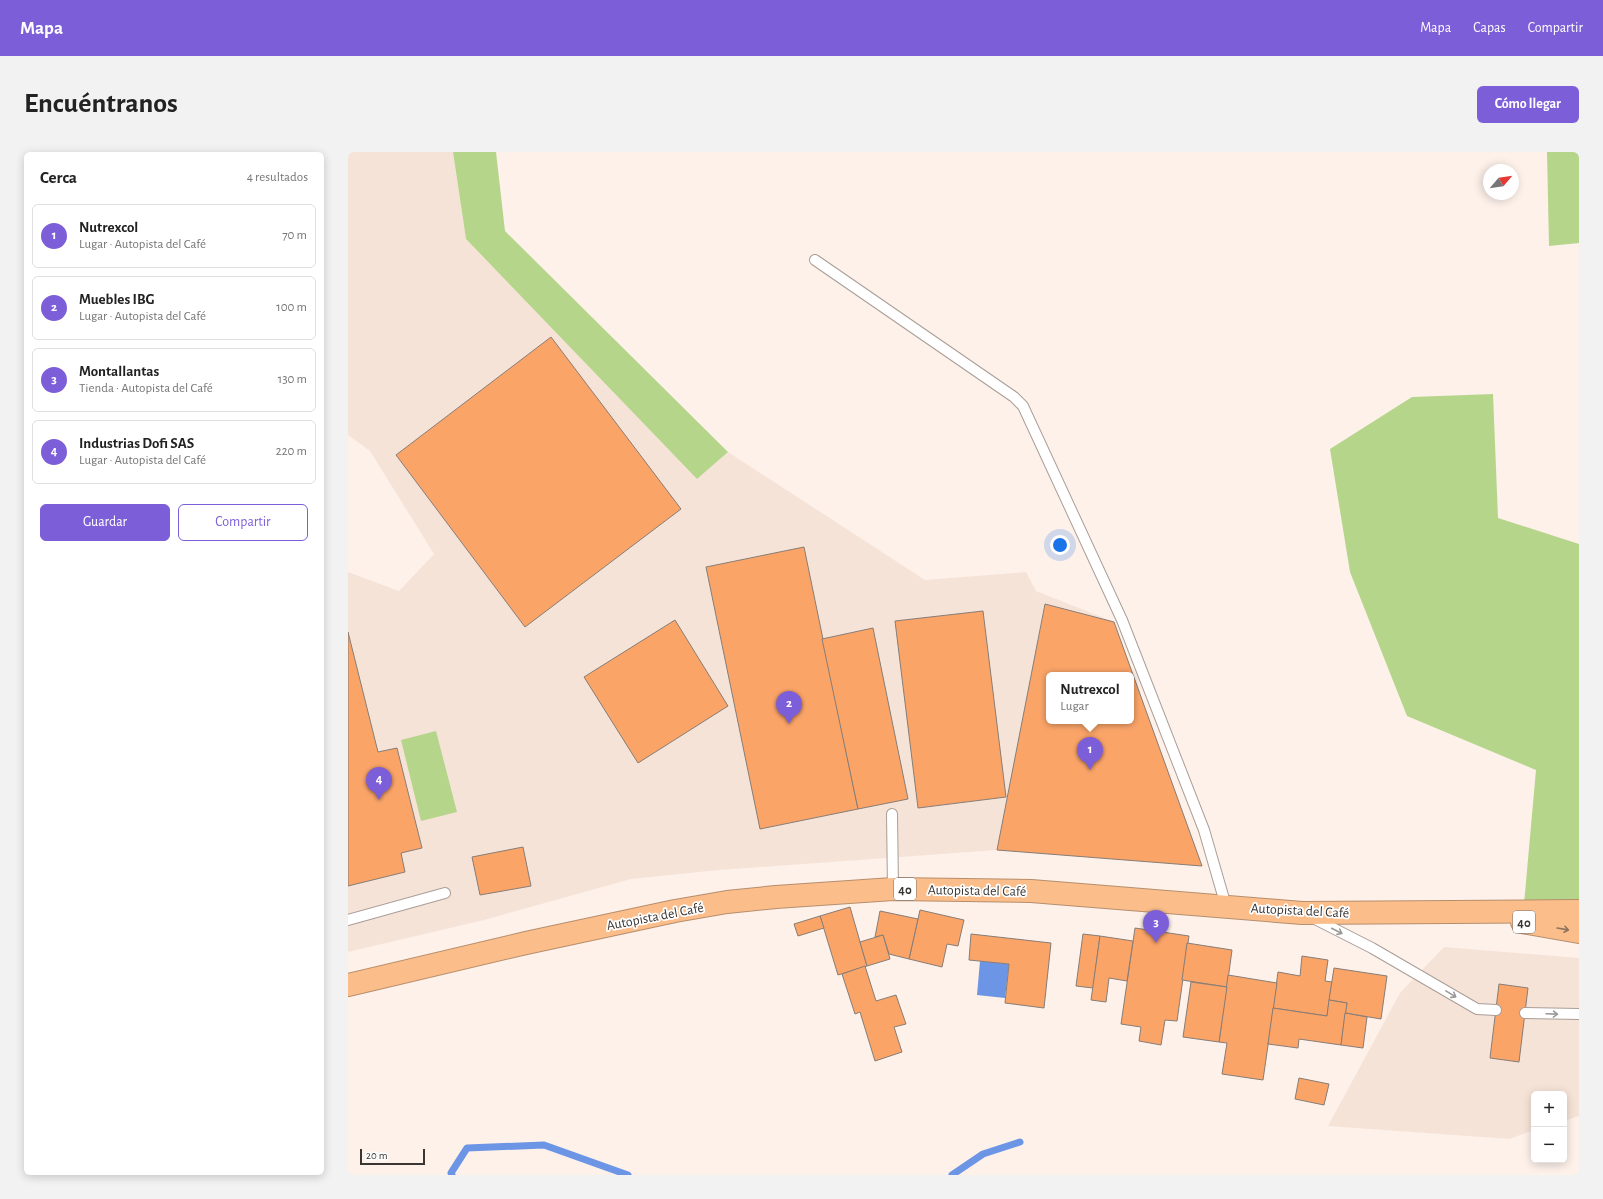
<!DOCTYPE html>
<html lang="es">
<meta charset="utf-8">
<style>
:root{--surface:#fff;--page:#f2f2f2;--text:#222;--muted:#767676;--line:#e0e0e0;--accent:#7d5ed9}
body{margin:0;font-family:"Alegreya Sans",sans-serif;background:var(--page);color:var(--text)}
.controls{position:absolute;right:12px;bottom:12px;display:grid;overflow:hidden;border-radius:6px;box-shadow:0 2px 10px #0003}
.controls button{width:36px;height:36px;display:grid;place-items:center;padding:0;border:0;border-bottom:1px solid var(--line);background:var(--surface);color:var(--text);font:20px sans-serif}
.compass{position:absolute;left:1135px;top:12px;width:36px;height:36px;border-radius:50%;background:var(--surface);box-shadow:0 2px 10px #0003;rotate:61deg}
.scale{position:absolute;left:12px;bottom:10px;width:65px;box-sizing:border-box;padding-left:4px;border:2px solid #393532;border-top:0;font-size:11px;line-height:14px;white-space:nowrap;color:#393532;-webkit-text-stroke:3px #fff;paint-order:stroke}
.you{position:absolute;left:712px;top:393px;width:14px;height:14px;margin:-10px;border:3px solid #fff;border-radius:50%;background:#1a73e8;box-shadow:0 0 0 6px #1a73e833}
.badge{display:grid;place-items:center;width:26px;height:26px;border-radius:50%;background:var(--accent);color:#fff;font-size:13px;font-weight:700}
.pin{position:absolute;translate:-50% -33px;filter:drop-shadow(0 1px 2px #0008)}
.pin::after{content:'';position:absolute;top:21px;width:14px;height:12px;background:inherit;clip-path:polygon(0 0,100% 0,50% 100%)}
.popup{position:absolute;left:698px;top:520px;width:88px;height:52px;box-sizing:border-box;display:grid;place-content:center;border-radius:6px;background:var(--surface);filter:drop-shadow(0 1px 3px #0005);font-size:13px;white-space:nowrap;color:var(--muted)}
.popup b{font-size:15px;color:var(--text)}
.popup::after{content:'';position:absolute;left:50%;top:100%;margin-left:-8px;border:8px solid transparent;border-top-color:var(--surface)}
.list{margin:0;padding:0;list-style:none}
h2{display:flex;justify-content:space-between;align-items:center;height:52px;margin:0;padding:0 16px;font-size:17px}
h2 small{font-size:13px;font-weight:400;color:var(--muted)}
.list li{display:grid;grid-template-columns:26px 1fr auto;gap:12px;align-items:center;box-sizing:border-box;height:64px;margin:0 8px 8px;padding:0 8px;border:1px solid var(--line);border-radius:6px}
.list b{display:block;font-size:15px;white-space:nowrap}
.list p{margin:0;font-size:13px;white-space:nowrap;color:var(--muted)}
.list em{font-size:13px;font-style:normal;color:var(--muted)}
.actions{display:flex;gap:8px;padding:12px 16px}
.actions a{flex:1;padding:9px 0;border:1px solid var(--accent);border-radius:6px;text-align:center;font-size:14px;color:var(--accent)}
.actions .main{background:var(--accent);color:#fff}
.map{position:relative;flex:none;width:1231px;height:1023px;overflow:hidden;border-radius:6px}
header{display:flex;align-items:center;gap:24px;box-sizing:border-box;height:56px;padding:0 20px;background:var(--accent);color:#fff}
header strong{font-size:19px}
nav{display:flex;gap:22px;margin-inline-start:auto;font-size:14px}
.intro{display:flex;align-items:center;justify-content:space-between;box-sizing:border-box;height:96px;padding:0 24px}
h1{margin:0;font-size:28px}
.button{padding:10px 18px;border-radius:6px;background:var(--accent);color:#fff;font-size:14px;font-weight:700}
main{display:flex;gap:24px;padding:0 24px}
aside{flex:1;background:var(--surface);border-radius:6px;box-shadow:0 2px 10px #0003}
.map>svg:first-child{display:block}
</style>
<header>
<strong>Mapa</strong>
<nav><a>Mapa</a><a>Capas</a><a>Compartir</a></nav>
</header>
<div class="intro"><h1>Encuéntranos</h1><a class="button">Cómo llegar</a></div>
<main>
<aside>
<h2>Cerca<small>4 resultados</small></h2>
<ul class="list">
<li><span class="badge">1</span><div><b>Nutrexcol</b><p>Lugar · Autopista del Café</p></div><em>70 m</em></li>
<li><span class="badge">2</span><div><b>Muebles IBG</b><p>Lugar · Autopista del Café</p></div><em>100 m</em></li>
<li><span class="badge">3</span><div><b>Montallantas</b><p>Tienda · Autopista del Café</p></div><em>130 m</em></li>
<li><span class="badge">4</span><div><b>Industrias Dofi SAS</b><p>Lugar · Autopista del Café</p></div><em>220 m</em></li>
</ul>
<div class="actions"><a class="main">Guardar</a><a>Compartir</a></div>
</aside>
<div class="map">
<svg width="1231" height="1023" viewBox="0 0 1231 1023">
<rect width="100%" height="100%" fill="#fdf1ea"/>
<g fill="#f6e3d8" fill-rule="evenodd">
<path d="M0,0H105L118,87L349,327L380,300L577,428L678,420L688,439L766,470L854,714L649,698L371,718L283,727L136,768L0,800V420L51,439L86,402L22,299L0,283ZM701,523H783V569H701Z"/>
<path d="M1096,795L1231,806V964L1216,969V942H1186V978L1161,987L980,974L1052,841Z"/>
</g>
<g fill="#b5d58b">
<path d="M105,0H148L157,79L380,300L349,327L118,87Z"/>
<path d="M1199,0H1231V91L1201,94Z"/>
<path d="M1145,242L1150,366L1231,392V750L1176,752L1188,618L1059,564L1002,420L982,297L1064,245Z"/>
<path d="M88,579L109,660L73,669L53,588Z"/>
</g>
<path fill="#6d95e6" d="M632,809L661,812L657,846L629,843Z"/>
<g fill="none" stroke-linecap="round" stroke-linejoin="round">
<g stroke="#6d95e6" stroke-width="7">
<path d="M104,1023L103,1021L119,996L196,993L280,1023"/>
<path d="M604,1023L635,1002L672,990"/>
</g>
</g>
<g fill="#faa468" stroke="#877d76" fill-rule="evenodd">
<path d="M203,185L333,357L177,475L48,303Z"/>
<path d="M456,395L510,657L412,677L358,415Z"/>
<path d="M697,452L766,470L854,714L649,698ZM701,523H783V569H701Z"/>
<path d="M635,459L658,645L570,656L547,469Z"/>
<path d="M327,468L380,554L290,611L236,525Z"/>
<path d="M525,476L560,647L510,657L474,487Z"/>
<path d="M0,480L30,600L49,596L74,696L53,701L57,720L0,734Z"/>
<path d="M175,695L183,734L132,743L124,705Z"/>
<path d="M502,755L519,814L490,823L472,764Z"/>
<path d="M572,758L616,768L610,794L599,792L594,815L561,807Z"/>
<path d="M532,759L570,767L561,807L541,802L535,783L527,785Z"/>
<path d="M472,764L476,776L450,784L446,772Z"/>
<path d="M787,776L841,784L829,869L817,868L813,893L791,889L793,875L773,872Z"/>
<path d="M623,782L703,791L696,856L657,851L661,812L621,808Z"/>
<path d="M735,782L752,784L745,836L728,834Z"/>
<path d="M535,783L542,807L519,814L512,790Z"/>
<path d="M752,784L785,789L779,829L761,826L758,850L743,848Z"/>
<path d="M839,791L884,798L879,835L834,828Z"/>
<path d="M954,804L980,808L977,829L984,830L979,864L925,856L930,820L952,824Z"/>
<path d="M517,814L528,849L548,843L558,872L546,875L554,900L527,909L512,860L507,862L494,822Z"/>
<path d="M986,816L1039,824L1033,867L997,861L999,851L981,848Z"/>
<path d="M880,823L929,831L915,928L874,922L879,891L871,890Z"/>
<path d="M843,830L879,835L871,890L835,885Z"/>
<path d="M1151,832L1180,836L1171,910L1142,906Z"/>
<path d="M981,848L999,851L993,893L951,887L950,896L920,892L925,856L979,864Z"/>
<path d="M997,861L1019,865L1015,896L993,893Z"/>
<path d="M951,926L981,932L976,953L947,947Z"/>
</g>
<g fill="none" stroke-linecap="round" stroke-linejoin="round">
<g stroke="#a99e97" stroke-width="12">
<g id="lane">
<path d="M467,108L666,245L675,254L774,468L856,678L878,754"/>
<path d="M544,662L545,737"/>
<path d="M965,766L1024,796L1129,857L1148,858"/>
<path d="M0,768L97,741"/>
<path d="M1177,861L1231,862"/>
</g>
</g>
<g stroke="#b78e6c" stroke-width="24">
<g id="highway">
<path d="M1174,770L1231,780"/>
<path d="M0,833L178,791L327,759L379,750L428,745L545,737L683,739L954,761L1231,759"/>
</g>
</g>
<use href="#lane" stroke="#fff" stroke-width="10"/>
<use href="#highway" stroke="#fbbe8b" stroke-width="22"/>
</g>
<defs><path id="oneway-shaft" d="M-6 0H5M1.5-3L5.5 0L1.5 3" fill="none" stroke-width="1.6" stroke-linecap="round" stroke-linejoin="round"/></defs>
<use stroke="#90735a" href="#oneway-shaft" transform="translate(1215 777) rotate(10)"/>
<g stroke="#9c9a98">
<use href="#oneway-shaft" transform="translate(989 779) rotate(27)"/>
<use href="#oneway-shaft" transform="translate(1103 842) rotate(31)"/>
<use href="#oneway-shaft" transform="translate(1204 862) rotate(2)"/>
</g>
<g text-anchor="middle" stroke-width="3.5" stroke-linejoin="round" paint-order="stroke">
<g fill="#fff" stroke="#747270" stroke-width="1">
<rect x="546" y="726" width="22" height="22" rx="3"/>
<rect x="1165" y="759" width="22" height="22" rx="3"/>
</g>
<g font-size="13" font-weight="bold" fill="#393532">
<text x="557" y="742">40</text>
<text x="1176" y="775">40</text>
</g>
<g font-size="14" fill="#393532" stroke="#fff">
<text transform="translate(629 738) rotate(1)" y="5">Autopista del Café</text>
<text transform="translate(952 758) rotate(3)" y="5">Autopista del Café</text>
<text transform="translate(307 764) rotate(-11)" y="5">Autopista del Café</text>
</g>
</g>
</svg>
<div class="controls">
<button>+</button>
<button>−</button>
</div>
<svg class="compass" viewBox="-18 -18 36 36"><path d="M0-13l5 13h-10z" fill="#e53935"/><path d="M0 13l5-13h-10z" fill="#767676"/></svg>
<div class="scale">20 m</div>
<div class="you"></div>
<div class="pin badge" style="left:742px;top:618px">1</div>
<div class="popup"><b>Nutrexcol</b>Lugar</div>
<div class="pin badge" style="left:441px;top:572px">2</div>
<div class="pin badge" style="left:808px;top:791px">3</div>
<div class="pin badge" style="left:31px;top:648px">4</div>
</div>
</main>
